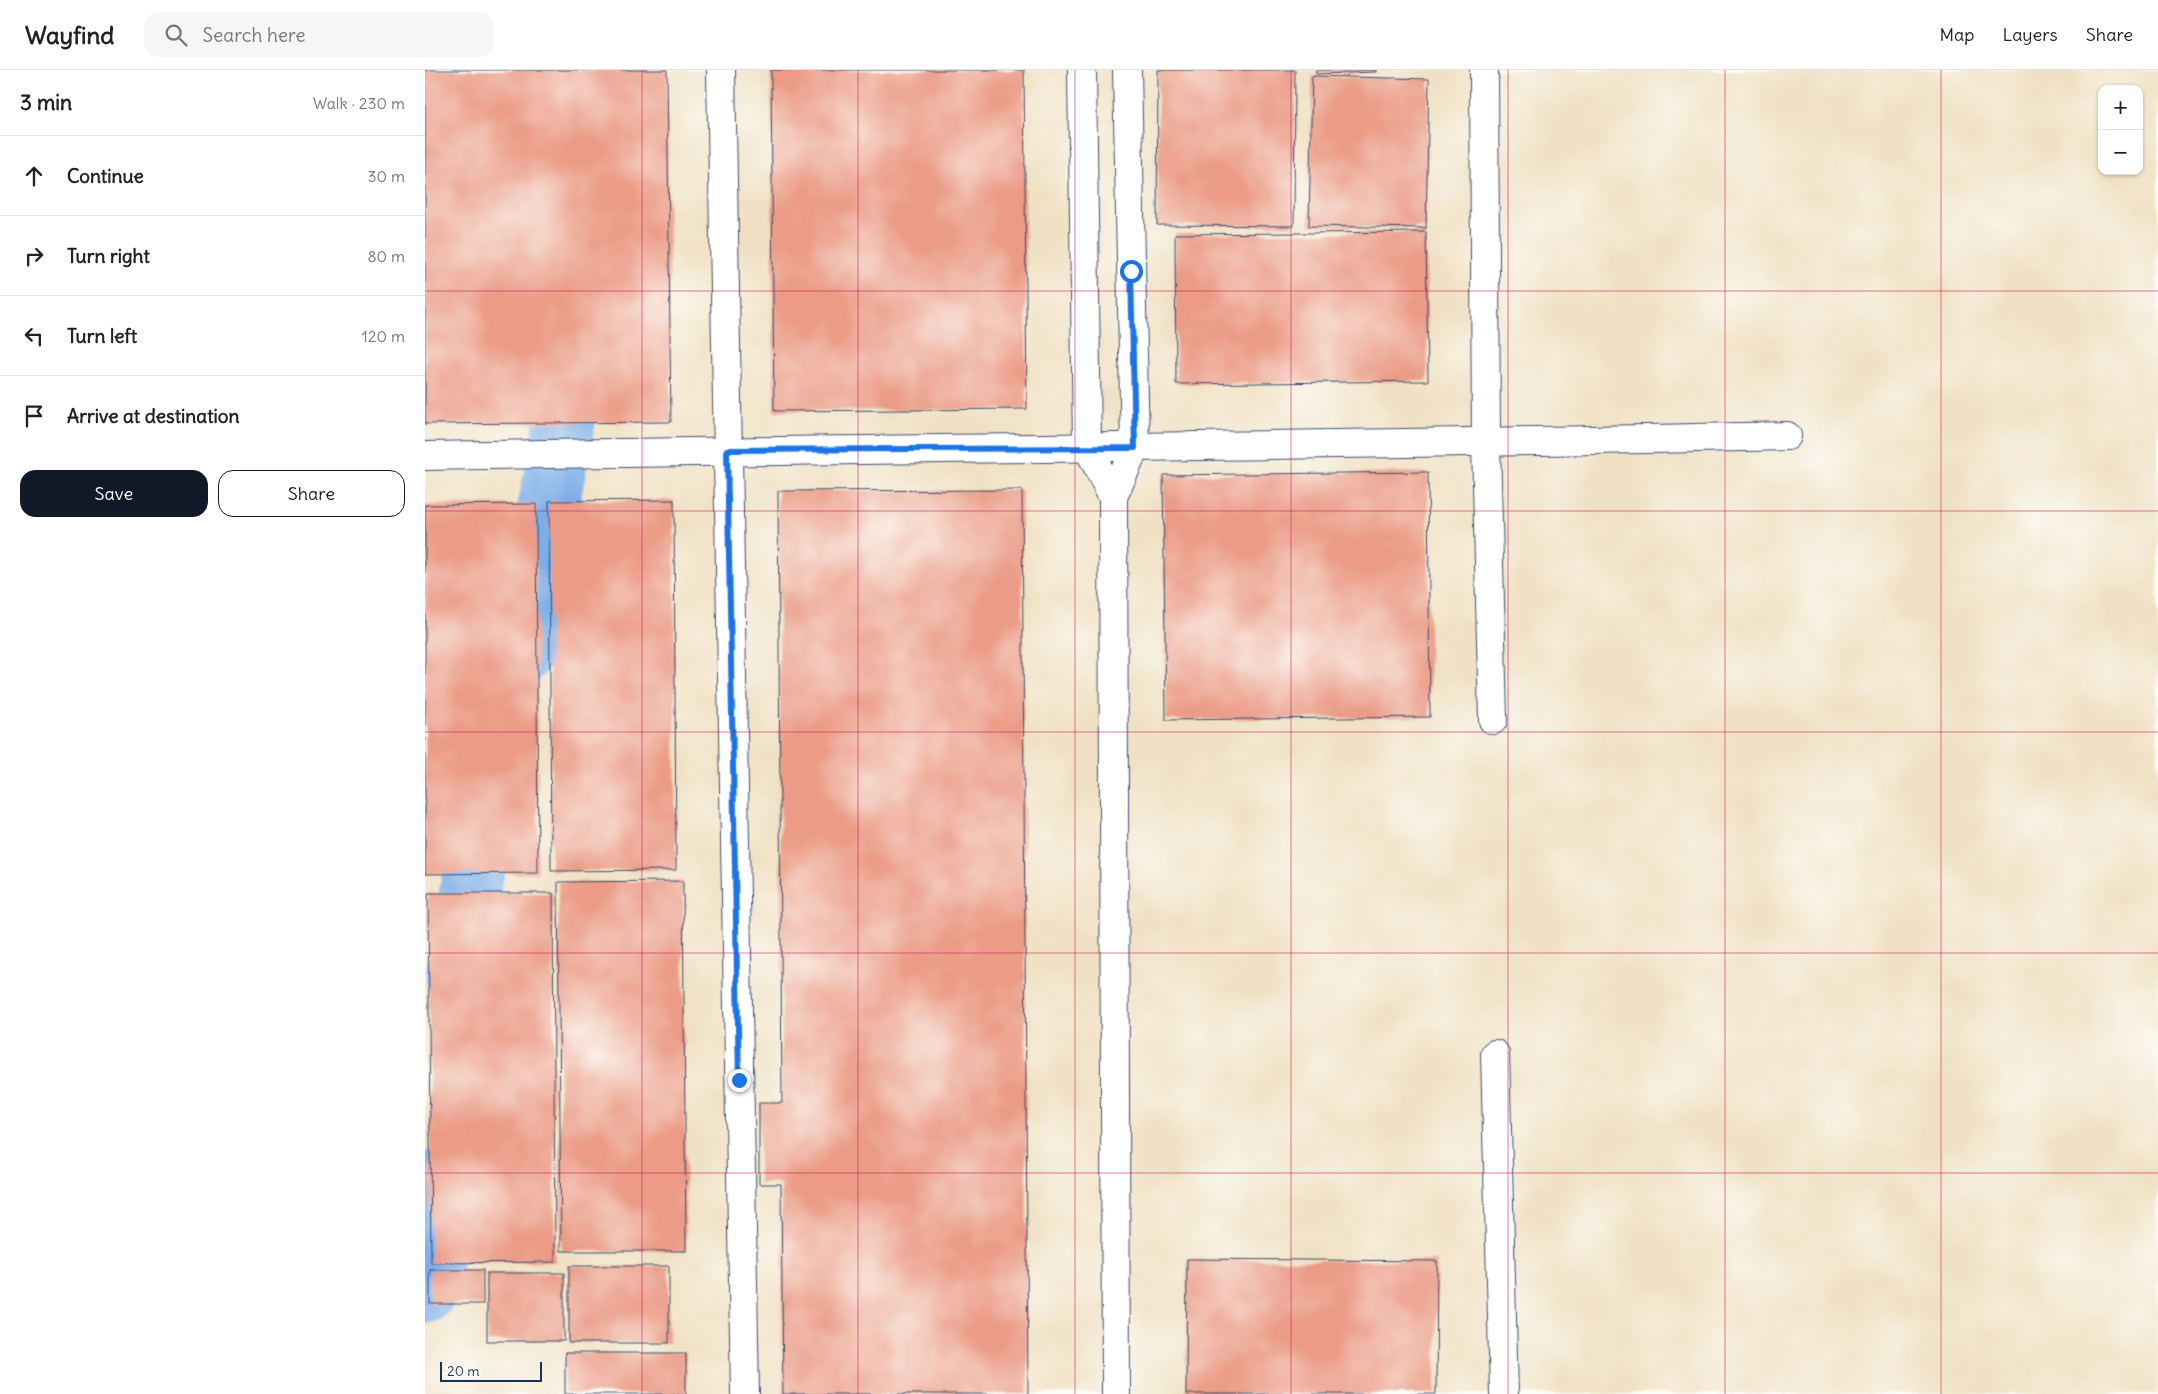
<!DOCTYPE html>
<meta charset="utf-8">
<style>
:root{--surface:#fff;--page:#f6f6f6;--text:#222;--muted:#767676;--line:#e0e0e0;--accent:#111827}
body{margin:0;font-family:Delius,sans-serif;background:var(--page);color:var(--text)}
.controls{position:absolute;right:15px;top:15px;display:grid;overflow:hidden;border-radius:10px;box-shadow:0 1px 4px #0004}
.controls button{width:45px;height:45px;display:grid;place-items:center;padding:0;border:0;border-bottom:1px solid var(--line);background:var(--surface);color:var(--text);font:25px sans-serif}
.scale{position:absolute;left:15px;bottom:12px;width:102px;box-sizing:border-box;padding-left:5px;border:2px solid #1b2f5e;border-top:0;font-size:14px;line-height:18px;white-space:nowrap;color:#1b2f5e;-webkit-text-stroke:4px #fdfcf7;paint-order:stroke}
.stop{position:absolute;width:15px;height:15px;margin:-11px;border:4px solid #1a73e8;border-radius:50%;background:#fff}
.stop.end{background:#1a73e8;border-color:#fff;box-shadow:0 1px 5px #0008}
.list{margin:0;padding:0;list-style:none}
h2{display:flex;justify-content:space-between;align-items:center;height:65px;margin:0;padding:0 20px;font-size:21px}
h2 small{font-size:16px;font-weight:400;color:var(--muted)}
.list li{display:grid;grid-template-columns:32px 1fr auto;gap:15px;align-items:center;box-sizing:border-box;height:80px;padding:0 20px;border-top:1px solid var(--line)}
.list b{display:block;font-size:19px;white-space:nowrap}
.list em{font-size:16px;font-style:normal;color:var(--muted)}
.actions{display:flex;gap:10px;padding:15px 20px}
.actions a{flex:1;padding:11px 0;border:1px solid var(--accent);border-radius:15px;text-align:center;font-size:18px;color:var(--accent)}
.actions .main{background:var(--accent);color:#fff}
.icon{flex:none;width:28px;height:28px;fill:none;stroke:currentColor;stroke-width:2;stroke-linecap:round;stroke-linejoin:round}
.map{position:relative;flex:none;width:1733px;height:1324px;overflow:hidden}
header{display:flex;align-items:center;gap:30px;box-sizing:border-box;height:70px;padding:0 25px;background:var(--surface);border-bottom:1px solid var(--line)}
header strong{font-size:24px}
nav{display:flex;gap:28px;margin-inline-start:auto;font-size:18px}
.search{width:350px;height:45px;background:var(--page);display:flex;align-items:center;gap:12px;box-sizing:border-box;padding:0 18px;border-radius:15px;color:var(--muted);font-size:19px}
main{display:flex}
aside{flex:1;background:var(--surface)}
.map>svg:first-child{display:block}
</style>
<header>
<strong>Wayfind</strong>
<div class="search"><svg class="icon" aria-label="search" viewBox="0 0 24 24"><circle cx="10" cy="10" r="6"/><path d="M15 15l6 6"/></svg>Search here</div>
<nav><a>Map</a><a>Layers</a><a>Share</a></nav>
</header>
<main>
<aside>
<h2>3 min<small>Walk · 230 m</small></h2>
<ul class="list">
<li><svg class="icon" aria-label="ahead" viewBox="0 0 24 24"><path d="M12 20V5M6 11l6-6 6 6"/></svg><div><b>Continue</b></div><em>30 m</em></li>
<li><svg class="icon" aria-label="right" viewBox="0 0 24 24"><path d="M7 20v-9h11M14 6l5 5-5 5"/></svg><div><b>Turn right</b></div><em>80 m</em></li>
<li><svg class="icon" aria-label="left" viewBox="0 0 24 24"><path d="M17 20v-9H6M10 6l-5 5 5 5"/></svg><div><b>Turn left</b></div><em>120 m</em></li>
<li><svg class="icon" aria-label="arrive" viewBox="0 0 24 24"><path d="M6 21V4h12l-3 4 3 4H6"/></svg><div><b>Arrive at destination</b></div></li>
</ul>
<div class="actions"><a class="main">Save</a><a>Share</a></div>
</aside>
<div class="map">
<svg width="1733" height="1324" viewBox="0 0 1733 1324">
<rect width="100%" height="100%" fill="#fdfcf7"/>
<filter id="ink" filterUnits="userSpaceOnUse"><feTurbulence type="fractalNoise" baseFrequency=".02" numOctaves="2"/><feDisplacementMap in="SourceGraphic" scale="10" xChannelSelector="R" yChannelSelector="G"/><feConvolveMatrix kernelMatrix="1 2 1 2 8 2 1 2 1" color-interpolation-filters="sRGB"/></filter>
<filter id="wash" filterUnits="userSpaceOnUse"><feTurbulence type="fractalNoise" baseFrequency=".0096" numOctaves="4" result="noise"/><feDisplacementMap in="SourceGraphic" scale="20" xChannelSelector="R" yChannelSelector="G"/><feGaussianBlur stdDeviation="1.12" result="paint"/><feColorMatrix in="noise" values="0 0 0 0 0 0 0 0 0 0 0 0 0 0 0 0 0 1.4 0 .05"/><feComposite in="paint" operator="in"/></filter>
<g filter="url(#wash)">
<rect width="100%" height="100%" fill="#f0e1c4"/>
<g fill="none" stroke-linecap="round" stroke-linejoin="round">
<g stroke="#7baee8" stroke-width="61">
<path d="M97,584L115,478L152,291L159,271"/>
<path d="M31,907L46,814L68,722"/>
<path d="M0,1223L7,1193L13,1110"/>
</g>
</g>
<g id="blocks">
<g fill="#eb9b86">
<path d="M0,0H242L246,352L0,354Z"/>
<path d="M346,0H599L602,339L349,341Z"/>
<path d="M733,0H870L869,156L732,155Z"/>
<path d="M891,0H951V2L891,4Z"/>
<path d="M887,6L1004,9L1001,158L884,156Z"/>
<path d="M1001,162L1003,311L751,314L750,164Z"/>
<path d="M1003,402L1005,647L741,650L738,405Z"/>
<path d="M597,420L603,1324H358L356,1114H334V1033H357L353,421Z"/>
<path d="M249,430L251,800L126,801L124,431Z"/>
<path d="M111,434L113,803L0,804V435Z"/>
<path d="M258,811L261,1181H136L133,812Z"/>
<path d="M3,823H128L130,1192L6,1193Z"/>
<path d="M762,1189L1012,1191L1011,1324H761Z"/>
<rect x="144" y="1196" width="100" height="77"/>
<rect x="5" y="1200" width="53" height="34"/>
<rect x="62" y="1203" width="77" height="68"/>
<rect x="140" y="1283" width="121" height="41"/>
</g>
</g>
</g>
<g filter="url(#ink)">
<use href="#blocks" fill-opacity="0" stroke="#3b4a6d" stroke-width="1"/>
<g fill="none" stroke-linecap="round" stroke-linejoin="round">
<g stroke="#3b4a6d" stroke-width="30">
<g id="minor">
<path d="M296,0L320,1324"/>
<path d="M657,0L662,376L688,427"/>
<path d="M1059,0L1061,374L1068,650"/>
<path d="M0,386C454,378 908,377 1362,366"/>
<path d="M1070,984L1079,1324"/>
<path d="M691,1324L688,427L710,378L702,0"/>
</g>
</g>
<use href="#minor" stroke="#fff" stroke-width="28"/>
</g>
</g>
<g fill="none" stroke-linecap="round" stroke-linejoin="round" filter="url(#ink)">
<path stroke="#1a73e8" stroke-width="6" d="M314,1010L302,380L710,378L706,201"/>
</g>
<path fill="none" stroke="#c2185b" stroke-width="1" stroke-opacity="0.55" d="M217,0V1324M433,0V1324M650,0V1324M866,0V1324M1083,0V1324M1300,0V1324M1516,0V1324M0,221H1733M0,441H1733M0,662H1733M0,883H1733M0,1103H1733"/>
</svg>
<div class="controls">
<button>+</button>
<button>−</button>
</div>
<div class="scale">20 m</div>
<div class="stop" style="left:706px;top:201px"></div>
<div class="stop end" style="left:314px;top:1010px"></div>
</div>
</main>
